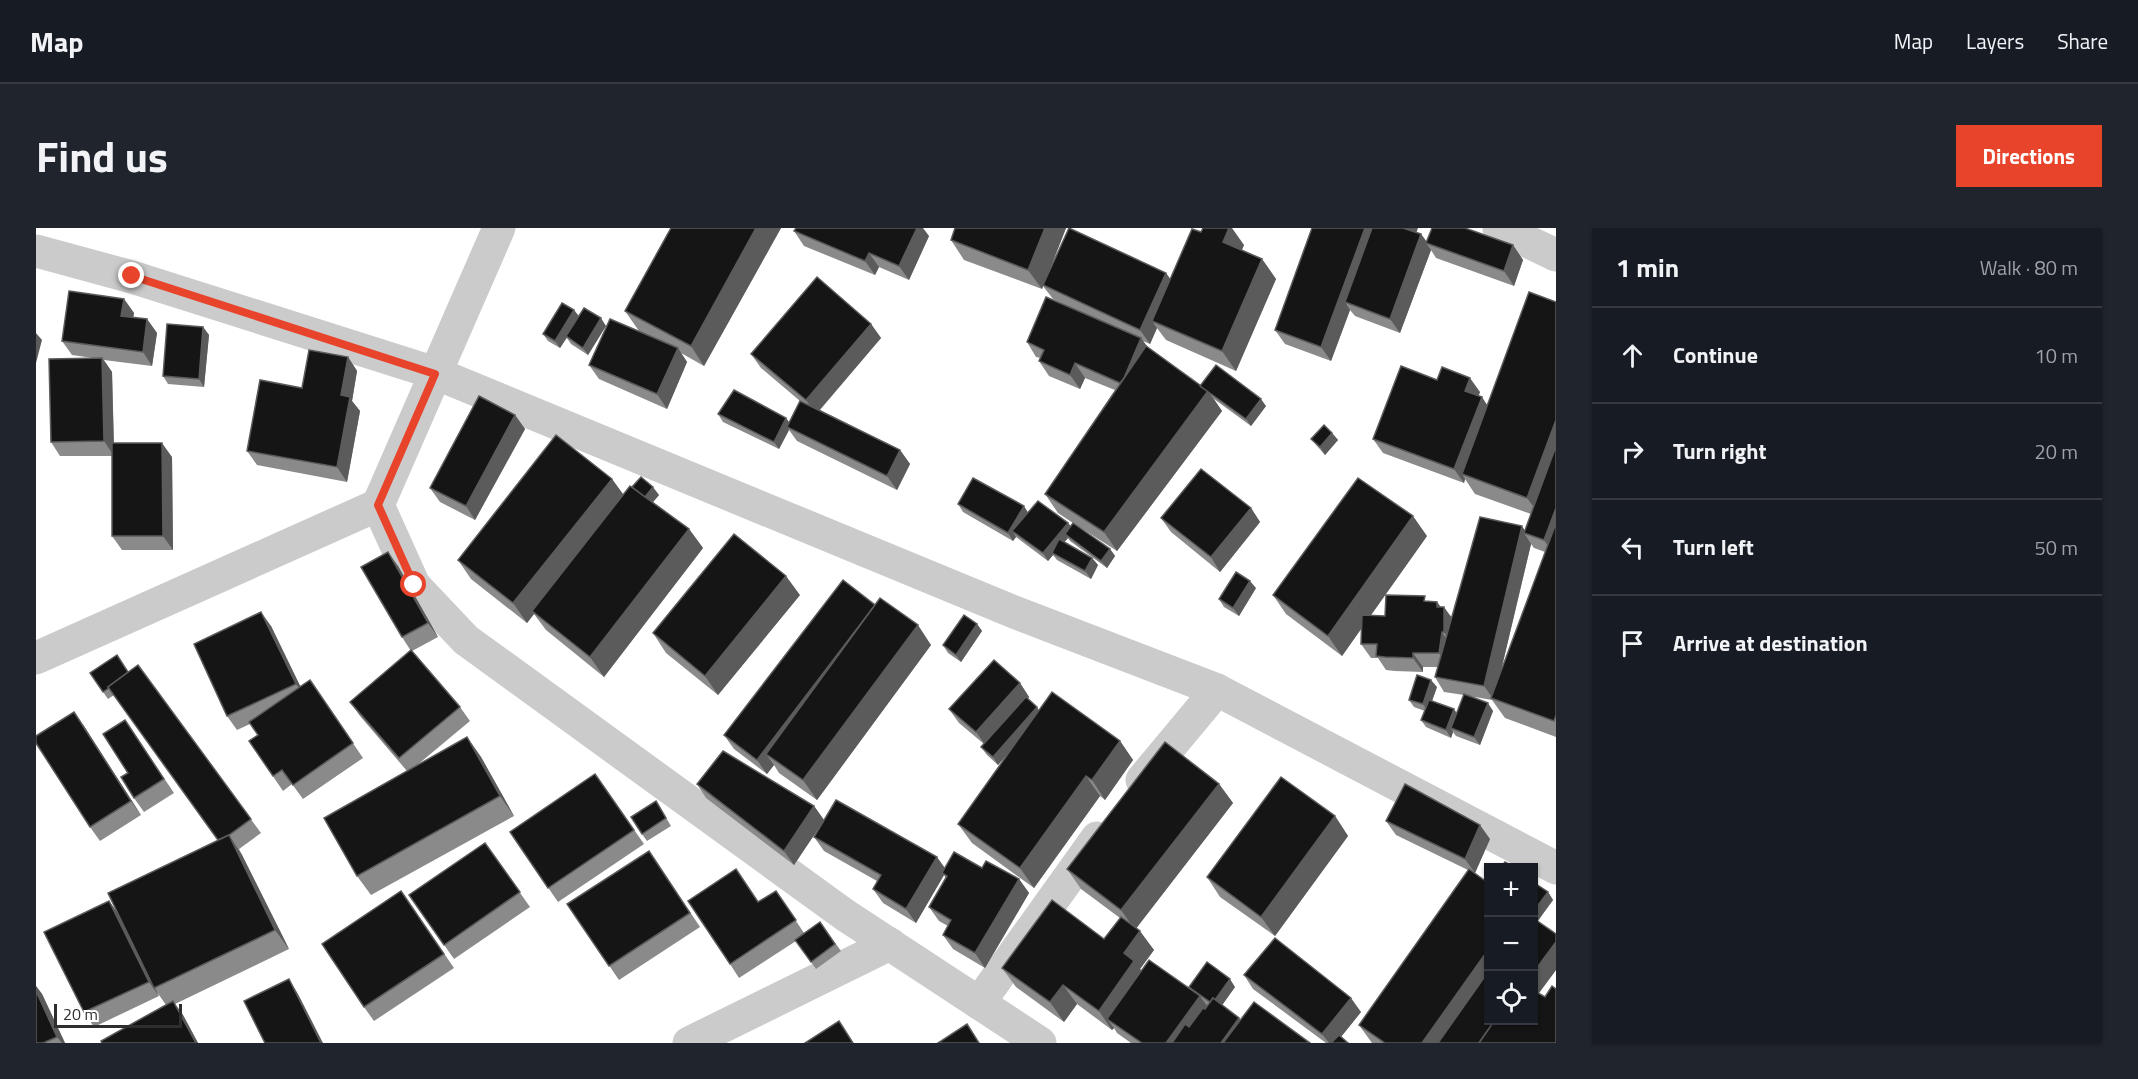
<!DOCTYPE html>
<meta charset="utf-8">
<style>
:root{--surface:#171b24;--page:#20242c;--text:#f1f3f6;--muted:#9ea1a6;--line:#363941;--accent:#e8442c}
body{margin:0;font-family:"Titillium Web",sans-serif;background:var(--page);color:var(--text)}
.controls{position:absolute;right:18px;bottom:18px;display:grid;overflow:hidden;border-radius:0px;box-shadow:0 2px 4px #0004}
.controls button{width:54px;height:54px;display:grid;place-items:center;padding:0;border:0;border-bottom:2px solid var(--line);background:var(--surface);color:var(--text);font:30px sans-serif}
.scale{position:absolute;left:18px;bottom:15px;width:128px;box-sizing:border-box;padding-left:6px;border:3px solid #2e2e2e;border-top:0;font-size:16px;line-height:21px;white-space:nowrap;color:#2e2e2e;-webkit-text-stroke:4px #fff;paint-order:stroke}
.stop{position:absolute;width:18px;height:18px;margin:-14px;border:4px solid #e8442c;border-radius:50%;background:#fff}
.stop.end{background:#e8442c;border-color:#fff;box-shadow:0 2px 6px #0008}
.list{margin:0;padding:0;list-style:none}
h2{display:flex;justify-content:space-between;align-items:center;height:78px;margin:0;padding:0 24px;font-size:26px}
h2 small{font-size:20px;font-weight:400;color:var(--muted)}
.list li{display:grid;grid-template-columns:39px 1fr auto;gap:18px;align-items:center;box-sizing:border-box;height:96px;padding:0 24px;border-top:2px solid var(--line)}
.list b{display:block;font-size:22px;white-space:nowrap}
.list em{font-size:20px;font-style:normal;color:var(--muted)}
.icon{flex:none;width:33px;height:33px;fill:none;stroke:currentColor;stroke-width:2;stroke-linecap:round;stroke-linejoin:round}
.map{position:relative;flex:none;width:1520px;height:815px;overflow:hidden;border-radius:0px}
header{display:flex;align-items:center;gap:36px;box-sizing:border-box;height:84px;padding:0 30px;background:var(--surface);border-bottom:2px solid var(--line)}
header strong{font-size:28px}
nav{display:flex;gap:33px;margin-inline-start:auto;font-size:21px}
.intro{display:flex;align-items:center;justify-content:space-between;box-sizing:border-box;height:144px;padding:0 36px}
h1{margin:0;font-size:42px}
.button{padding:15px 27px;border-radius:0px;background:var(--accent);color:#fff;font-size:21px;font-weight:700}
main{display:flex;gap:36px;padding:0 36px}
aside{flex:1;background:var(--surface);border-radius:0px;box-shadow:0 2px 4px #0004}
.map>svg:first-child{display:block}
</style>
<header>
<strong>Map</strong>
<nav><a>Map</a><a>Layers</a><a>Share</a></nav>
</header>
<div class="intro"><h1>Find us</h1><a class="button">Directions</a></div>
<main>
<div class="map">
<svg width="1520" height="815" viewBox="0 0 1520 815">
<rect width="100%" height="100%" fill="#fff"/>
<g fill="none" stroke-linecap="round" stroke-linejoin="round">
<g stroke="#cbcbcb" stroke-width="33">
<path d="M463,0L342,277L378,357L430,412L809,687L1004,815"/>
<path d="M1463,0L1520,27"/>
<path d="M0,23L96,49L399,145L978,384L1181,462L1520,640"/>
<path d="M0,430L342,277"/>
<path d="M1106,552L1181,462"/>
<path d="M943,775L1061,610"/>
<path d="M653,815L854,716"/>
</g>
</g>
<g fill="#8a8a8a" fill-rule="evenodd">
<path d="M635,0H745L668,138L645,125L651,134L631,181L563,151L553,137L609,106L603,103L589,83Z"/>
<path d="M919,0H1030L1013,44L1130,45L1134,51L1165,4L1208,17L1205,22L1226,31L1240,51L1200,143L1130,112L1121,100L1114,116L1107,113L1111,118L1165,158L1230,178L1215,198L1178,171L1186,183L1081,323L1042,298L1074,321L1079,328L1071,340L1034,313L1032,310L1028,314L1056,330L1062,337L1055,351L1021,332L1017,327L1012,333L980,309L977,313L927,284L922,276L992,285L1032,295L1035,298L1037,295L1022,285L1009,266L1079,162L1049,150L1044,161L1013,148L1003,133L1005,130L1000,129L991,114L1052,88L1017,71L1007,58L1006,61L928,32L915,12Z"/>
<path d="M758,3L893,8L873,52L843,39L839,47L768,18Z"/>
<path d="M1380,5L1385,6L1391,14L1477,17L1487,32L1478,58L1400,30L1395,22L1364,105L1319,88L1314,82L1295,133L1249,116L1239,102Z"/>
<path d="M88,71L98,85L97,89L111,91L121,105L116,138L68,132L76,144L78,215L136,229L137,322H86L76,308V228H24L15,214L57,130L36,127L26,113Z"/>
<path d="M1520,74V509L1469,490L1456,472L1433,468L1457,483L1444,517L1420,508L1417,504L1415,510L1390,499L1385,492L1389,483L1378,479L1373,472L1401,459L1396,473L1418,481L1421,486L1428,467L1408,464L1399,449L1402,439H1387V444L1359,443L1350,442L1342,430H1335L1325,416V401L1306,428L1250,386L1237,367L1391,308L1335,387L1349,388L1392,373L1401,374L1405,379L1416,389L1489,302L1495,286L1439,266L1429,251L1428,255L1347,225L1337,211L1401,152L1444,164L1442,168L1451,177ZM1495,316L1498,320L1509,324L1465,443Z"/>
<path d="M538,82L543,88L570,98L552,127L535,116L531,110L524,120L512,113L507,106Z"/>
<path d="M835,96L845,110L784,182L864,222L874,236L861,262L761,213L753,202L743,221L687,194L682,186L750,190L753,194L764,173L725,140L715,126Z"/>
<path d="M167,99L173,107L168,159L132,156L127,148Z"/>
<path d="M312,129L321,143L316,173L324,183L311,254L221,237L211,223L266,160Z"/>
<path d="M479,187L489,201L439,292L404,274L394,260Z"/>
<path d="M1296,205L1302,212L1289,227L1281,218L1275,211Z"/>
<path d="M576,251L587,267L596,259L623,267L617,274L653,301L667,320L568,449L510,402L498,386L491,395L435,351L422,332Z"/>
<path d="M1215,280L1224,294L1184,344L1135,304L1125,290Z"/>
<path d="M362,338L402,409L376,423L424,479L434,493L380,538L431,509L445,529L478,588L335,667L321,648L371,543L324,488L314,474L375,423L366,409Z"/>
<path d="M1220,360L1203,388L1188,379L1183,371Z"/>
<path d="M764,367L682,467L630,425L617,405Z"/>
<path d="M839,377L895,417L781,572L743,545L738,537L731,546L698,521L688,507Z"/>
<path d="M941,396L946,403L925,434L912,425L907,417Z"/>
<path d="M235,398L264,458L274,452L327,530L267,571L256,556L247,563L213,513L222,507L214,496L201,502L191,488Z"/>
<path d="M102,437L225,605L203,621L253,721L139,776L147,787L162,815H66L130,777L121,764L123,768L58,799L48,784L73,673L82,686L182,612L78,467L72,471L54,445L92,444Z"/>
<path d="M984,455L993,469L992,471L1003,483L1084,513L1097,532L1069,572L1064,568L998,660L936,615L922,596L976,520L962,537L951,527L945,519L948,516L923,495L913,481Z"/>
<path d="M38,484L105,587L64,613L54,599Z"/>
<path d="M89,492L138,565L108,584L98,570L92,545Z"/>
<path d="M559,546L608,616L522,674L474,604Z"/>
<path d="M661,556L778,578L788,592L909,641L946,640L983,651L993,665L949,740L917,721L907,707L912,698L903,693L893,679L910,650L908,647L880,695L847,675L837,661L841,653L788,623L778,609L787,594L758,637L670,570Z"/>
<path d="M1183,556L1197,575L1100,700L1118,722L1104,741L1106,743L1154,761L1153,759H1199L1186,777L1205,792L1274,815H1095L1081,805L1078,800L1076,802L1041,776L1028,794L980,759L966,740L1068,711L1084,690L1045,661L1031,641Z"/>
<path d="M620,573L635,598L611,613L606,606Z"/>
<path d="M1299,588L1312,608L1239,708L1184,669L1171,649Z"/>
<path d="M1350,593L1454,611L1439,645L1435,643L1497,792V654L1512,664L1517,672L1502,693L1520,742L1503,765L1520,815H1336L1323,797L1432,642L1360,607Z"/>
<path d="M449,615L494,679L418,731L373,667Z"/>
<path d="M613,623L664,699L583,752L531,676Z"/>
<path d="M700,641L722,674L740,663L768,705L784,694L805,723L780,741L760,713L703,750L694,736Z"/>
<path d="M365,663L418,740L338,793L328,779Z"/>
<path d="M1208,747L1325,784L1305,809L1312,815H1290L1217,761Z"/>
<path d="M0,758L6,766L29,815H0Z"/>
</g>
<g fill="#5b5b5b">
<path d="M720,0H745L668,138L655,118Z"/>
<path d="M881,0H887L893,8L873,52L863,38Z"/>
<path d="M1009,0H1030L1006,61L992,42Z"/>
<path d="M1193,0H1196L1208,17L1201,34L1187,14Z"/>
<path d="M1329,0H1339L1309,74L1314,82L1295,133L1285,119Z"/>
<path d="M1367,0H1382L1377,14Z"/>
<path d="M1385,6L1392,16L1390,15L1395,22L1364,105L1354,91Z"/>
<path d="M1477,17L1487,32L1478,58L1468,43Z"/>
<path d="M833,25L843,39L839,47L829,33Z"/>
<path d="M1226,31L1240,51L1200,143L1186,123Z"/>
<path d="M1130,45L1140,59L1116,93L1121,100L1114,116L1104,102Z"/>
<path d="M88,71L98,85L95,102L85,88Z"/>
<path d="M538,82L543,89L524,120L519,113Z"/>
<path d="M565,90L570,98L552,127L547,120Z"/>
<path d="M111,91L121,105L116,138L107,124Z"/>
<path d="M835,96L845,110L780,186L770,172Z"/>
<path d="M167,99L173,107L168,159L163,151Z"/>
<path d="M0,105L6,112L0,135Z"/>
<path d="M1105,110L1115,124L1085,155Z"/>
<path d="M642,120L651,134L631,181L621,166Z"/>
<path d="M312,129L321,143L316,173L324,183L311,254L301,239L305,167Z"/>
<path d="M66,130L76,144L78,228L68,213Z"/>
<path d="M1039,135L1049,150L1044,161L1034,147Z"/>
<path d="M1434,150L1444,164L1439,177L1429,163Z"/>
<path d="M1172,163L1186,183L1081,323L1068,304Z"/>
<path d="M1446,169L1455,183L1426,246L1429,251L1428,255L1418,241Z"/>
<path d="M1225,171L1230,178L1215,198L1210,191Z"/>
<path d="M479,187L489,201L439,292L430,278Z"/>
<path d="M750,190L755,197L751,199L753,202L743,221L738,214Z"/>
<path d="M1520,192V248L1505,289L1491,270Z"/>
<path d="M1296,205L1302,212L1289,227L1284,219Z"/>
<path d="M126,215L136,229L137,322L127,308Z"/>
<path d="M864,222L874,236L861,262L851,248Z"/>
<path d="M576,251L590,270L496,383L498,386L491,395L477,375Z"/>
<path d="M617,259L623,267L612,280L607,272Z"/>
<path d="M988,278L993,286L976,303L980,309L977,313L972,305Z"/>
<path d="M1215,280L1224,294L1184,344L1175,329Z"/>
<path d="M1520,280V321L1518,327L1508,312Z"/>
<path d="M1377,288L1391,308L1306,428L1292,408Z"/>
<path d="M1032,295L1038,303L1029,306L1032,310L1018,326L1016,325L1017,327L1012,333L1007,325Z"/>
<path d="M1486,298L1492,307L1488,305L1495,316L1458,472L1448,458Z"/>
<path d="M653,301L667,320L568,449L554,429Z"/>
<path d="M1074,321L1079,328L1071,340L1065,333Z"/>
<path d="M352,324L362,338L402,409L392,395Z"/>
<path d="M1056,330L1062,337L1055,351L1049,343Z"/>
<path d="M750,348L764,367L682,467L669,448Z"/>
<path d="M1214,353L1220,360L1203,388L1197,380Z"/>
<path d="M1401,374L1408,384V379L1418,393V418L1408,404L1401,379Z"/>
<path d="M839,377L730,526L738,537L731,546L721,532Z"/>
<path d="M225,384L235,398L270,470L260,456Z"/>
<path d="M941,396L946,403L925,434L920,427Z"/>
<path d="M882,397L895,417L781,572L767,552Z"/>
<path d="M1406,404L1415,418L1413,439L1403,425Z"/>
<path d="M1377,425L1387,439V444L1377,430Z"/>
<path d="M1395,452L1401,459L1392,484L1387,476Z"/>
<path d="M984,455L993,469L950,518L940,504Z"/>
<path d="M1452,475L1457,483L1444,517L1438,509Z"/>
<path d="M1001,479L1006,487L962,537L957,529Z"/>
<path d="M1418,481L1423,489L1415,500L1417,504L1415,510L1410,502Z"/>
<path d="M38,484L48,498L105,587L95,573Z"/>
<path d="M431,509L445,529L478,588L464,568Z"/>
<path d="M1084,513L1097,532L1069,572L1056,552Z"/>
<path d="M1050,548L1064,568L998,660L984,640Z"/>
<path d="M1183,556L1197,575L1099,702L1085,682Z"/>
<path d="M778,578L788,592L758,637L748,623Z"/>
<path d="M1299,588L1312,608L1239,708L1225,689Z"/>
<path d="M1444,597L1454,611L1439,645L1429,631Z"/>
<path d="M193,607L206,627L253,721L239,702Z"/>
<path d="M901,629L911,643L906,645L908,647L880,695L870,681Z"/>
<path d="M983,651L993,665L949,740L939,725Z"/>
<path d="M1512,664L1517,672L1500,695L1497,692V684Z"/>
<path d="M73,673L83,687L123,768L113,754Z"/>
<path d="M1104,703L1118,722L1104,741L1112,752L1071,791L1078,800L1076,802L1063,783L1088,725Z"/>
<path d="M1520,714V742L1497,773V745Z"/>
<path d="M1452,722V760L1414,815H1386Z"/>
<path d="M253,751L262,766L287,815H285Z"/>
<path d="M1194,751L1199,759L1182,783L1176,776Z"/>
<path d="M1027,757L1041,776L1028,794L1014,774Z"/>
<path d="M0,758L6,766L29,815H26L21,809L0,763Z"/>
<path d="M1164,768L1174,782L1150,815H1130Z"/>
<path d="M1315,770L1325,784L1300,815H1293L1286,806Z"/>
<path d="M137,773L147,787L162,815H160Z"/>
<path d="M1203,790L1213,804L1205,815H1185Z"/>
</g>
<g fill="#151515" stroke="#5b5b5b" stroke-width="1.5">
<path d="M635,0H720L655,118L589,83Z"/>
<path d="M760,0H881L863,38L833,25L829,33L758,3Z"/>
<path d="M919,0H1009L992,42L915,12Z"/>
<path d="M1033,0L1130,45L1104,102L1007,57Z"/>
<path d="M1167,0H1193L1187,14L1226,31L1186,123L1116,93L1156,1L1165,4Z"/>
<path d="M1276,0H1329L1285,119L1239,102Z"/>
<path d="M1336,0H1367L1385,6L1354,91L1309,74Z"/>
<path d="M1396,0H1429L1477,17L1468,43L1390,15Z"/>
<path d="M781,49L835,96L770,172L715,126Z"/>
<path d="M33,63L88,71L85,88L111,91L107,124L26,113Z"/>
<path d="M1493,64L1520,74V192L1491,270L1426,246Z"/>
<path d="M1010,69L1105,110L1088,150L1084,155L1039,135L1034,147L1003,133L1008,122L991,114Z"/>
<path d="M526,75L538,82L519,113L507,106Z"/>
<path d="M548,80L565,90L547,120L530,108Z"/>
<path d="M574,91L642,120L621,166L553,137Z"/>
<path d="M131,96L167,99L163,151L127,148Z"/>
<path d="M1110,118L1172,163L1068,304L1009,266Z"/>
<path d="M273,122L312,129L305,167L314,169L301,239L211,223L224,152L266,160Z"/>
<path d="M66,130L68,213L15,214L13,131Z"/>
<path d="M1180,137L1225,171L1210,191L1164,158Z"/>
<path d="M1365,138L1401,152L1406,139L1434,150L1429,163L1446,169L1418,241L1337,211Z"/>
<path d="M698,162L750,190L738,214L682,186Z"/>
<path d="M443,168L479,187L430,278L394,260Z"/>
<path d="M764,173L864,222L851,248L751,199Z"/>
<path d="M1288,197L1296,205L1284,219L1275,211Z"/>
<path d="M520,207L576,251L477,375L422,332Z"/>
<path d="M76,215H126L127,308H76Z"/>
<path d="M1520,218V280L1508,312L1488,305Z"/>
<path d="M1165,241L1215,280L1175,329L1125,290Z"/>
<path d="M605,249L617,259L609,269L596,259Z"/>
<path d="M937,250L988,278L972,305L922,276Z"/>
<path d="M1322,250L1377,288L1292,408L1237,367Z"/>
<path d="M594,258L653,301L554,429L496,383Z"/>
<path d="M1002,273L1032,295L1007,325L976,303Z"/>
<path d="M1444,289L1486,298L1448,458L1399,449Z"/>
<path d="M1037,295L1074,321L1065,333L1029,306Z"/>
<path d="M1520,295V487L1518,493L1455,470Z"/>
<path d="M698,306L750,348L669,448L617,405Z"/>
<path d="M1023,311L1056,330L1049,343L1016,325Z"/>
<path d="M352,324L392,395L366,409L325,339Z"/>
<path d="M1200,344L1214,353L1197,380L1183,371Z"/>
<path d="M807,352L839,377L721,532L688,507Z"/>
<path d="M1350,367L1389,368L1388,373L1401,374V379H1408V404H1406L1403,425H1377V430L1349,429L1340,428L1341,416H1325L1326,387L1349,388Z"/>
<path d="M844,370L882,397L767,552L730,526Z"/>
<path d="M225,384L260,456L191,488L158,416Z"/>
<path d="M928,387L941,396L920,427L907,417Z"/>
<path d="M375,422L424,479L363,530L314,474Z"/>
<path d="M81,427L92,444L72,459L73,460L67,464L54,445Z"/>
<path d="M958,432L984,455L940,504L913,481Z"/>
<path d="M102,437L215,591L193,607L182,612L72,459Z"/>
<path d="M1381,447L1395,452L1387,476L1373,472Z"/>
<path d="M274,452L317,515L257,557L246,542L237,548L213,513L222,507L213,494Z"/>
<path d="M1016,464L1084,513L1056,552L1050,548L984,640L922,596Z"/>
<path d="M1428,466L1452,475L1438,509L1415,500Z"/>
<path d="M990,469L1001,479L957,529L945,519Z"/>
<path d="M1393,472L1418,481L1410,502L1385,492Z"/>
<path d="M38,484L95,573L54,599L0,515V508Z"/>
<path d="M89,492L128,551L98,570L85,549L92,545L67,506Z"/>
<path d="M431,509L464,568L321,648L288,590Z"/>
<path d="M1129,514L1183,556L1085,682L1031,641Z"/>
<path d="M687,523L778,578L748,623L661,556Z"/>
<path d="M559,546L598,602L512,660L474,604Z"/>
<path d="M1245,549L1299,588L1225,689L1171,649Z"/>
<path d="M1369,556L1444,597L1429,631L1350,593Z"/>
<path d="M800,572L901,629L870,681L837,661L845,647L778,609Z"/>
<path d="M620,573L630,590L606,606L595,589Z"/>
<path d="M193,607L239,702L118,760L72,665Z"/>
<path d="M449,615L484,664L408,717L373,667Z"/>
<path d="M613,623L654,685L573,738L531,676Z"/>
<path d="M918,624L946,640L950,633L983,651L939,725L907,707L915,692L893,679L911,648L906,645Z"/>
<path d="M1469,634L1477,639H1465Z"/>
<path d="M700,641L722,674L740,663L760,692L694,736L652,673Z"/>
<path d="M1433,641L1452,655V722L1386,815H1349L1323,797Z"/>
<path d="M1497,654L1512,664L1497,684Z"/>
<path d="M365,663L408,726L328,779L286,716Z"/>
<path d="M1016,672L1068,711L1085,689L1104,703L1088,725L1098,733L1063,783L1027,757L1014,774L966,740Z"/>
<path d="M73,673L113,754L48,784L8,704Z"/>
<path d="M1497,690L1520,706V714L1497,745Z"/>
<path d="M784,694L799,716L775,734L759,712Z"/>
<path d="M1239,710L1315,770L1286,806L1208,747Z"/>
<path d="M1113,732L1164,768L1130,815H1106L1071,791Z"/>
<path d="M1171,734L1194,751L1179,772L1177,770L1174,774L1153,759Z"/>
<path d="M1452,744V792H1459L1443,815H1402Z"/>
<path d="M253,751L285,815H229L208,773Z"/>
<path d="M1516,758L1520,761V815H1443L1459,792H1497V762L1509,769Z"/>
<path d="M0,763L21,809L7,815H0Z"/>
<path d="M1177,770L1203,790L1185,815H1136L1149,796L1153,799L1167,780L1169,781Z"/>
<path d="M137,773L160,815H66L65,813Z"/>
<path d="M1218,774L1274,815H1187Z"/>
<path d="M803,793L817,815H769Z"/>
<path d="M931,796L943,815H902Z"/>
<path d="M1303,807L1312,815H1295Z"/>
</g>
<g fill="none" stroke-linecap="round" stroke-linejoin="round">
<path stroke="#e8442c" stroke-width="8" d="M96,48L399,146L342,277L378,357"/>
</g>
</svg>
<div class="controls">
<button>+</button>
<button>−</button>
<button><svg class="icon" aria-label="locate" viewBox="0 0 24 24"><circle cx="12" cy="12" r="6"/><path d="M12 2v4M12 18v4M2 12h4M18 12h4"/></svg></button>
</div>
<div class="scale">20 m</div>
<div class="stop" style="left:378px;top:357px"></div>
<div class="stop end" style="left:96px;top:48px"></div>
</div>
<aside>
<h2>1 min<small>Walk · 80 m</small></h2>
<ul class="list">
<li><svg class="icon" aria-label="ahead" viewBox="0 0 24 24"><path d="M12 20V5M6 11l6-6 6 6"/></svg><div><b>Continue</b></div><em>10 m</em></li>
<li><svg class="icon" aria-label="right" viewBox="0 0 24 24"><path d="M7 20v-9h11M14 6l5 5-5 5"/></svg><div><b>Turn right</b></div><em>20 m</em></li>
<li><svg class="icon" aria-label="left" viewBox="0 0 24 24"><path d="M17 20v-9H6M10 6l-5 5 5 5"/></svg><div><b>Turn left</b></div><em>50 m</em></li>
<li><svg class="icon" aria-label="arrive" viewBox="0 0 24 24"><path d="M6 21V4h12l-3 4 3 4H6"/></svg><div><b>Arrive at destination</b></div></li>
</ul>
</aside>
</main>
